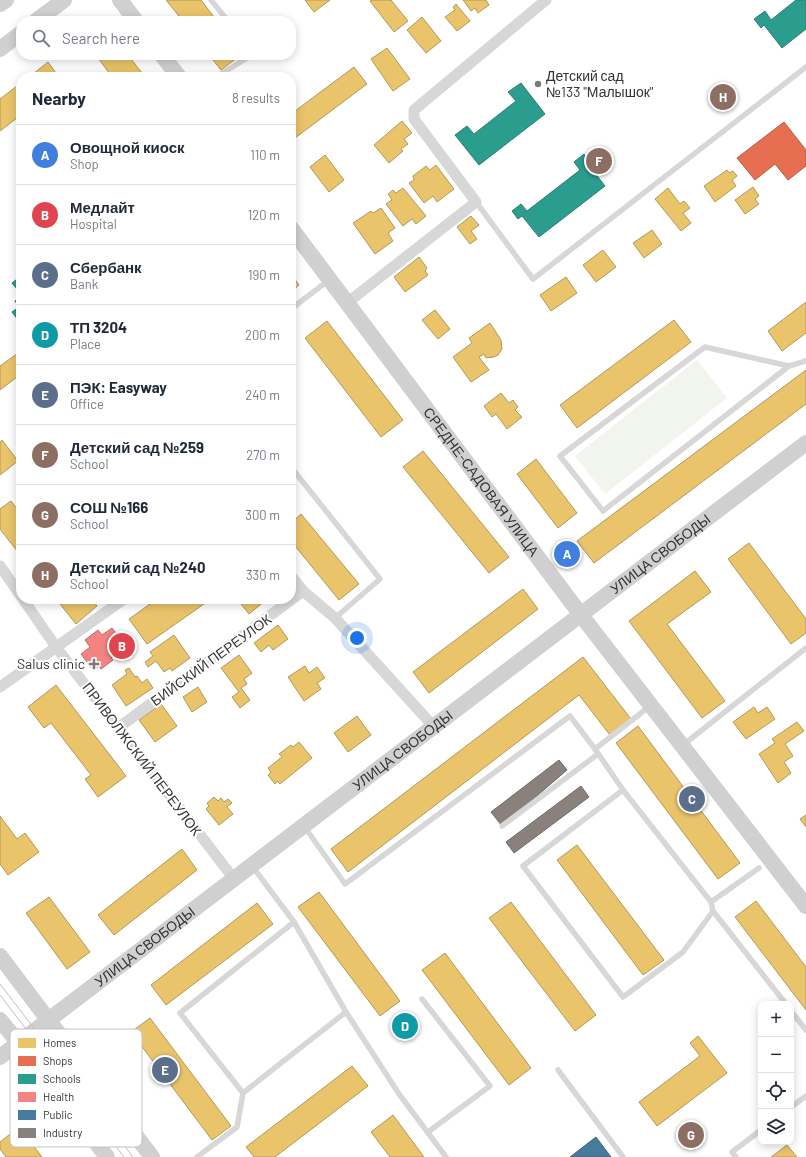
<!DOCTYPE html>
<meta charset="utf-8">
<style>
:root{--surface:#fff;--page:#f2f2f3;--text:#1f2937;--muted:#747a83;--line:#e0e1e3;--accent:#7a7a7a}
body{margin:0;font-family:Barlow,sans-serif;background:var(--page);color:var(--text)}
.controls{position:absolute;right:12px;bottom:12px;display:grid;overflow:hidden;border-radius:8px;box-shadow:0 2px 10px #0003}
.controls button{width:36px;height:36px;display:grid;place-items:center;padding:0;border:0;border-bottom:1px solid var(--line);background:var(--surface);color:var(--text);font:20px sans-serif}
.you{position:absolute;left:357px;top:638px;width:14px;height:14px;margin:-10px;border:3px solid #fff;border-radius:50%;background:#1a73e8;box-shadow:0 0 0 6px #1a73e833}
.badge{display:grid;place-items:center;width:26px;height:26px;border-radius:50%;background:var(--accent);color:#fff;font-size:13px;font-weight:700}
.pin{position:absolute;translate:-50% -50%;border:2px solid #fff;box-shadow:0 1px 4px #0006}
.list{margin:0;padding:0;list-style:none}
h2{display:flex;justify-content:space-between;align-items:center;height:52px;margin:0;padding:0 16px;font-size:17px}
h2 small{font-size:13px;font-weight:400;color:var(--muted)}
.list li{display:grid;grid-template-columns:26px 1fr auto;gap:12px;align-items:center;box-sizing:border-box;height:60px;padding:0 16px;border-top:1px solid var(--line)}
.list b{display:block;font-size:15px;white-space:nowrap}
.list p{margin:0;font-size:13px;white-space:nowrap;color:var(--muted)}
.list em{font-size:13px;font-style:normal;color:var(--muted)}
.icon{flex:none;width:22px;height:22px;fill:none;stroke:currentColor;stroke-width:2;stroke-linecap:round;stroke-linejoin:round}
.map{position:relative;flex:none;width:806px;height:1157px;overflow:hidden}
.search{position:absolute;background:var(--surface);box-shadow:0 2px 10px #0003;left:16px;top:16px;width:280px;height:44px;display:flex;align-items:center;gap:10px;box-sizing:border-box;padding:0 14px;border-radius:16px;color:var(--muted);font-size:15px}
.panel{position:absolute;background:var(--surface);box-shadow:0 2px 10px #0003;left:16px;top:72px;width:280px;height:532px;border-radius:16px}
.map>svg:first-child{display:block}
</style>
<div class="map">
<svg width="806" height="1157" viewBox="0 0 806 1157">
<rect width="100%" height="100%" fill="#fff"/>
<path fill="#f1f5ed" d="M697,360L727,398L605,494L575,456Z"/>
<g fill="#e9c46a" stroke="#b2985a">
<path d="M166,0H201L217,21H183Z"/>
<path d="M305,0H330L314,12Z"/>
<path d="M372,0H391L408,21L394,32L370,1Z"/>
<path d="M463,0H486L489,5L478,13L475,8L471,11Z"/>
<path d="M456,4L470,21L457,31L445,17L455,10L453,7Z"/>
<path d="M422,17L441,41L426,53L407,30Z"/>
<path d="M387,48L410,79L393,91L371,59Z"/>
<path d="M96,55H128L145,77H112Z"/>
<path d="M209,55H241L221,70Z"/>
<path d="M48,62L59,77H29Z"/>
<path d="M354,67L367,84L291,141V114Z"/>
<path d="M21,83V115L0,131V99Z"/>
<path d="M402,121L412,133L404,139L408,144L401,149L403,151L389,163L374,145Z"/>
<path d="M325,155L344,180L329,192L310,167Z"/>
<path d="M436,165L454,189L437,202L433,196L424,203L409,183L414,180L413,176L426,166L430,170Z"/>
<path d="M727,170L729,173L733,171L737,176L732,180L736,186L715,202L704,186Z"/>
<path d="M753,187L759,196L755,199L759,204L745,214L735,200Z"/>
<path d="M403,188L426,216L416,224L412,219L403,226L386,204L392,200L388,194L393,190L396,193Z"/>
<path d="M668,188L680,204L684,201L690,208L683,213L691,223L681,231L655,199Z"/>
<path d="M381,208L395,228L388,233L393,241L375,254L353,223L371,211L373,213Z"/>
<path d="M471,216L479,225L471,231L477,239L470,244L457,227Z"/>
<path d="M652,230L662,244L644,258L633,243Z"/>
<path d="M603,250L616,267L596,282L583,265Z"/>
<path d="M419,257L427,268L425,271L428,275L405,292L394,277Z"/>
<path d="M291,274L299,285L291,292Z"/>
<path d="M566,277L577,293L551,311L540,295Z"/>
<path d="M806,302V333L782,351L768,331Z"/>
<path d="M435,310L450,329L438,339L422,320Z"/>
<path d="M674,320L691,342L577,428L560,405Z"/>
<path d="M327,321L403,420L381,437L305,338Z"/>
<path d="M490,323L501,340L502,349L498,355L494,357L486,358L484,354L479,357L489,370L471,382L453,357L472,343L469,338Z"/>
<path d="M21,351V374L0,390V366Z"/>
<path d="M806,370V404L594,563L577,541Z"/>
<path d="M501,393L509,403L513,400L518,407L515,410L522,417L507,429L496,414L492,417L484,406Z"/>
<path d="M2,440L18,461L0,475V442Z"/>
<path d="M423,451L509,557L489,573L403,467Z"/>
<path d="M536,459L577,513L558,528L517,474Z"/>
<path d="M11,501L21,514V556L0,529V509Z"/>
<path d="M301,514L359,584L339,600L291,541V523Z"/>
<path d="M749,543L806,619V633L791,644L728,559Z"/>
<path d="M695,571L711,592L667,624L725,701L702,718L629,621Z"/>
<path d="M523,589L538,609L429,693L413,672Z"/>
<path d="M56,599H92L97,606L76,624Z"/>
<path d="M157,599H211L147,644L129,619Z"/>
<path d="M237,599H264L266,600L249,614Z"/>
<path d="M278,625L288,639L273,650L269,645L261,652L254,643Z"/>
<path d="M174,635L190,658L172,671L170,668L164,672L156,661L148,667L145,662L153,656L150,652Z"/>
<path d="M239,655L252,673L244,679L247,684L241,688L250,700L240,708L232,697L239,692L221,668Z"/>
<path d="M583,657L631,719L610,735L579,695L348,872L331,849Z"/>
<path d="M305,666L309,673L317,667L325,678L317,683L321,689L304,701L288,677Z"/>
<path d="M129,668L135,677L137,676L142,683L147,679L153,688L126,706L112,685L127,674L125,670Z"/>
<path d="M56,685L126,776L98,797L85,779L91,775L51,723L44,728L28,707Z"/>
<path d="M198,687L207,702L192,712L183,697Z"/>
<path d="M161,704L177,726L155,742L139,720Z"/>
<path d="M754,707L758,713L767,707L775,719L746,739L733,722Z"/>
<path d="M357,716L371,735L348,752L334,733Z"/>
<path d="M797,722L804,731L785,744L793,756L784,762L791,773L778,783L759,754L775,743L772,739Z"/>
<path d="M638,726L740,863L718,879L616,743Z"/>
<path d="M299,742L312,758L280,784L277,781L275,784L268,775L271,772L268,768L282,757L279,754L291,745L293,747Z"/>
<path d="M214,797L218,801L221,798L224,802L228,799L232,803L227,807L233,814L219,825L206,809L209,806L207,803Z"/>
<path d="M806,815V827L800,819Z"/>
<path d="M0,816L17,839L25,833L39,852L8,875L0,864Z"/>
<path d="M577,845L664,960L643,975L557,860Z"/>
<path d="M182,849L197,870L114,935L98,915Z"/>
<path d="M319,892L400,1001L380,1016L298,907Z"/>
<path d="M49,897L90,952L67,969L26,913Z"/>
<path d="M756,901L806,967V1010L735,917Z"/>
<path d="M511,902L596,1015L575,1031L489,918Z"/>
<path d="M257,903L273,924L166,1005L151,985Z"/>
<path d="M445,953L531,1068L509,1085L422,970Z"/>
<path d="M405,1015L416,1030L406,1038L394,1023Z"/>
<path d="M150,1018L231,1126L212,1140L131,1032Z"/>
<path d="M698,1036L727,1073L657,1126L639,1102L700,1056L690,1043Z"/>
<path d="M352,1066L368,1086L275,1157H254L246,1147Z"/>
<path d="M393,1115L424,1157H390L371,1132Z"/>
<path d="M19,1127L42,1157H6L0,1149V1142Z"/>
<path d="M787,1145L797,1157H771Z"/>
</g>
<path fill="#e76f51" stroke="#b15d48" d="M784,122L806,150V166L788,180L775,164L755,180L737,158Z"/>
<g fill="#2a9d8f" stroke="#2d7d73">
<path d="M796,0H806V29L782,48L764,25L761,28L754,19L765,11L771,20Z"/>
<path d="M521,83L545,114L479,165L455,135L467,126L474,134L516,101L508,92Z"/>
<path d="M584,154L591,162L588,164L605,186L539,237L522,216L518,219L512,211L521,204L527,211L580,170L574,162Z"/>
<path d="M21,276V294L12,283Z"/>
<path d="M21,296V324L12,312L19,307L15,301Z"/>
</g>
<path fill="#f28482" stroke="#b96c6a" d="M112,628L127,647L111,658L113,660L101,669L99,666L93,670L81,654L90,647L85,640L98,630L102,635Z"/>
<path fill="#457b9d" stroke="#40657d" d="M596,1137L611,1157H570Z"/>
<g fill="#8a817c" stroke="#706a66">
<path d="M559,760L567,770L502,826L491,812Z"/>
<path d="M581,786L589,797L514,853L506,842Z"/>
</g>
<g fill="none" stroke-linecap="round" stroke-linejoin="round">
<g stroke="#d7d7d7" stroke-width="5.5">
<path d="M211,0L228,21"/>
<path d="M216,77L252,55"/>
<path d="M476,202L533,279L806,67"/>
<path d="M291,309L329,280"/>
<path d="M789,366L603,511L560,456L705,347L789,366L806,361"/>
<path d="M291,467L380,579L335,618"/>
<path d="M683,745L806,648"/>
<path d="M595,749L623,790L711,902L713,911L786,1004"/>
<path d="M623,790L523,866L623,997L683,952L713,911"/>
<path d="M304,826L345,884L570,716L595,749L650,706"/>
<path d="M502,826L598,754"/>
<path d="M252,866L294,922L346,1012L399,1094L446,1157"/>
<path d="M711,902L759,868"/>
<path d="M422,999L490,1086L428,1132"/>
<path d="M791,1011L806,1030"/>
<path d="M558,1070L623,1157"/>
<path d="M243,1093L180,1013L294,922"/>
<path d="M791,1107L806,1096"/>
<path d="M197,1157L237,1127L243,1093L346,1012"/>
<path d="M736,1157L732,1152L761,1130"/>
</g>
<g stroke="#d7d7d7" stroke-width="11">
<path d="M347,303L476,202L414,119V110L546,0"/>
<path d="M0,566L21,596"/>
<path d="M291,576L303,591L335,618L434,727"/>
<path d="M23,599L56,647L234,879"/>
<path d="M0,687L124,599"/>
<path d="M118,728L303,591"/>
</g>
<g stroke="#d0d0d0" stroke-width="16">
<path d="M120,0L136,21"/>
<path d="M0,4L6,0"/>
<path d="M36,21L64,0"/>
<path d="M0,49L21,33"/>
<path d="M162,55L179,77"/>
<path id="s1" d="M291,228L581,615L806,906"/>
<path d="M0,956L152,1157"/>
<path d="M0,1020L53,1085L107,1157"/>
<path id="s2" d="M0,1057L806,443"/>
</g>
<g stroke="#bebebe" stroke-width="1">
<path d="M0,984L133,1157"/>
<path d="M0,995L124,1157"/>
</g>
</g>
<g fill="#7a7a7a" stroke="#fff" stroke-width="1.5">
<circle cx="538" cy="84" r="4"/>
<path d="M92 658h4v4h4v4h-4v4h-4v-4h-4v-4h4z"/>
</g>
<g text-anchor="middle" stroke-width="4" stroke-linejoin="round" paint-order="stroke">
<g font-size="14" fill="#333" stroke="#fff" text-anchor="start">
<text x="546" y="81">Детский сад<tspan x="546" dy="16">№133 "Малышок"</tspan></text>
<text x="85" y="669" text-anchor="end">Salus clinic</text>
</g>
<g font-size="14" fill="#333" stroke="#fff">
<text dy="5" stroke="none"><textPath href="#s1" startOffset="317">СРЕДНЕ-САДОВАЯ УЛИЦА</textPath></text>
<text dy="5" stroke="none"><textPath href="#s2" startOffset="830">УЛИЦА СВОБОДЫ</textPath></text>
<text transform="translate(211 660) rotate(-36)" y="5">БИЙСКИЙ ПЕРЕУЛОК</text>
<text dy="5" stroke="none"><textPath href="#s2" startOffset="506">УЛИЦА СВОБОДЫ</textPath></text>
<text transform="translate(142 759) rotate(53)" y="5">ПРИВОЛЖСКИЙ ПЕРЕУЛОК</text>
<text dy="5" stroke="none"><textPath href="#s2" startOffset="182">УЛИЦА СВОБОДЫ</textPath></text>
</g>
</g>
<rect x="10" y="1029" width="132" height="118" rx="6" fill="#fff" stroke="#c2c2c2" stroke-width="1"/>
<rect x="18" y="1038" width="18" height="10" fill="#e9c46a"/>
<rect x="18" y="1056" width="18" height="10" fill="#e76f51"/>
<rect x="18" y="1074" width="18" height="10" fill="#2a9d8f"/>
<rect x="18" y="1092" width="18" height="10" fill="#f28482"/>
<rect x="18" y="1110" width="18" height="10" fill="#457b9d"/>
<rect x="18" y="1128" width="18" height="10" fill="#8a817c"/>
<g font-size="11" fill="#333">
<text x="43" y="1047">Homes</text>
<text x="43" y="1065">Shops</text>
<text x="43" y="1083">Schools</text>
<text x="43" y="1101">Health</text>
<text x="43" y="1119">Public</text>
<text x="43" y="1137">Industry</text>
</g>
</svg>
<div class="controls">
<button>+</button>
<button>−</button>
<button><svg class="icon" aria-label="locate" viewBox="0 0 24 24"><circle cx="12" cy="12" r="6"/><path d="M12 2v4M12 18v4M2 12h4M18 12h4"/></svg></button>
<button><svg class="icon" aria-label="layers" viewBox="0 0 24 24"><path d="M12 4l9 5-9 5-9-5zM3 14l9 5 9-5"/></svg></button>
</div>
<div class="you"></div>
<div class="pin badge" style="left:567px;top:554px;background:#3f7fe0">A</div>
<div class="pin badge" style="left:122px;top:646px;background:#e0444e">B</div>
<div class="pin badge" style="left:692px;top:799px;background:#5c6f8a">C</div>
<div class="pin badge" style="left:405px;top:1026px;background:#0f9aa8">D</div>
<div class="pin badge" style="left:165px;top:1070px;background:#5c6f8a">E</div>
<div class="pin badge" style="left:599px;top:161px;background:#8d6e63">F</div>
<div class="pin badge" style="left:691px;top:1135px;background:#8d6e63">G</div>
<div class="pin badge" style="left:723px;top:97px;background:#8d6e63">H</div>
<div class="search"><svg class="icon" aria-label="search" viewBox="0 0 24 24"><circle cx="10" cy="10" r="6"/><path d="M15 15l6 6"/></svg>Search here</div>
<section class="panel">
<h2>Nearby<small>8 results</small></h2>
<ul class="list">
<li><span class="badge" style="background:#3f7fe0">A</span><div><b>Овощной киоск</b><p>Shop</p></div><em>110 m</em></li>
<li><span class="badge" style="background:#e0444e">B</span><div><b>Медлайт</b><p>Hospital</p></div><em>120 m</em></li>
<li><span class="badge" style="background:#5c6f8a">C</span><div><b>Сбербанк</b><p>Bank</p></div><em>190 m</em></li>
<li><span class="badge" style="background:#0f9aa8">D</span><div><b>ТП 3204</b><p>Place</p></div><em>200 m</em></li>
<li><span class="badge" style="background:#5c6f8a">E</span><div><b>ПЭК: Easyway</b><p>Office</p></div><em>240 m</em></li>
<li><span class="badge" style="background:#8d6e63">F</span><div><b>Детский сад №259</b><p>School</p></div><em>270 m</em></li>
<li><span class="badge" style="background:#8d6e63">G</span><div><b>СОШ №166</b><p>School</p></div><em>300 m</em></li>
<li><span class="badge" style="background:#8d6e63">H</span><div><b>Детский сад №240</b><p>School</p></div><em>330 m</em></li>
</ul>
</section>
</div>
